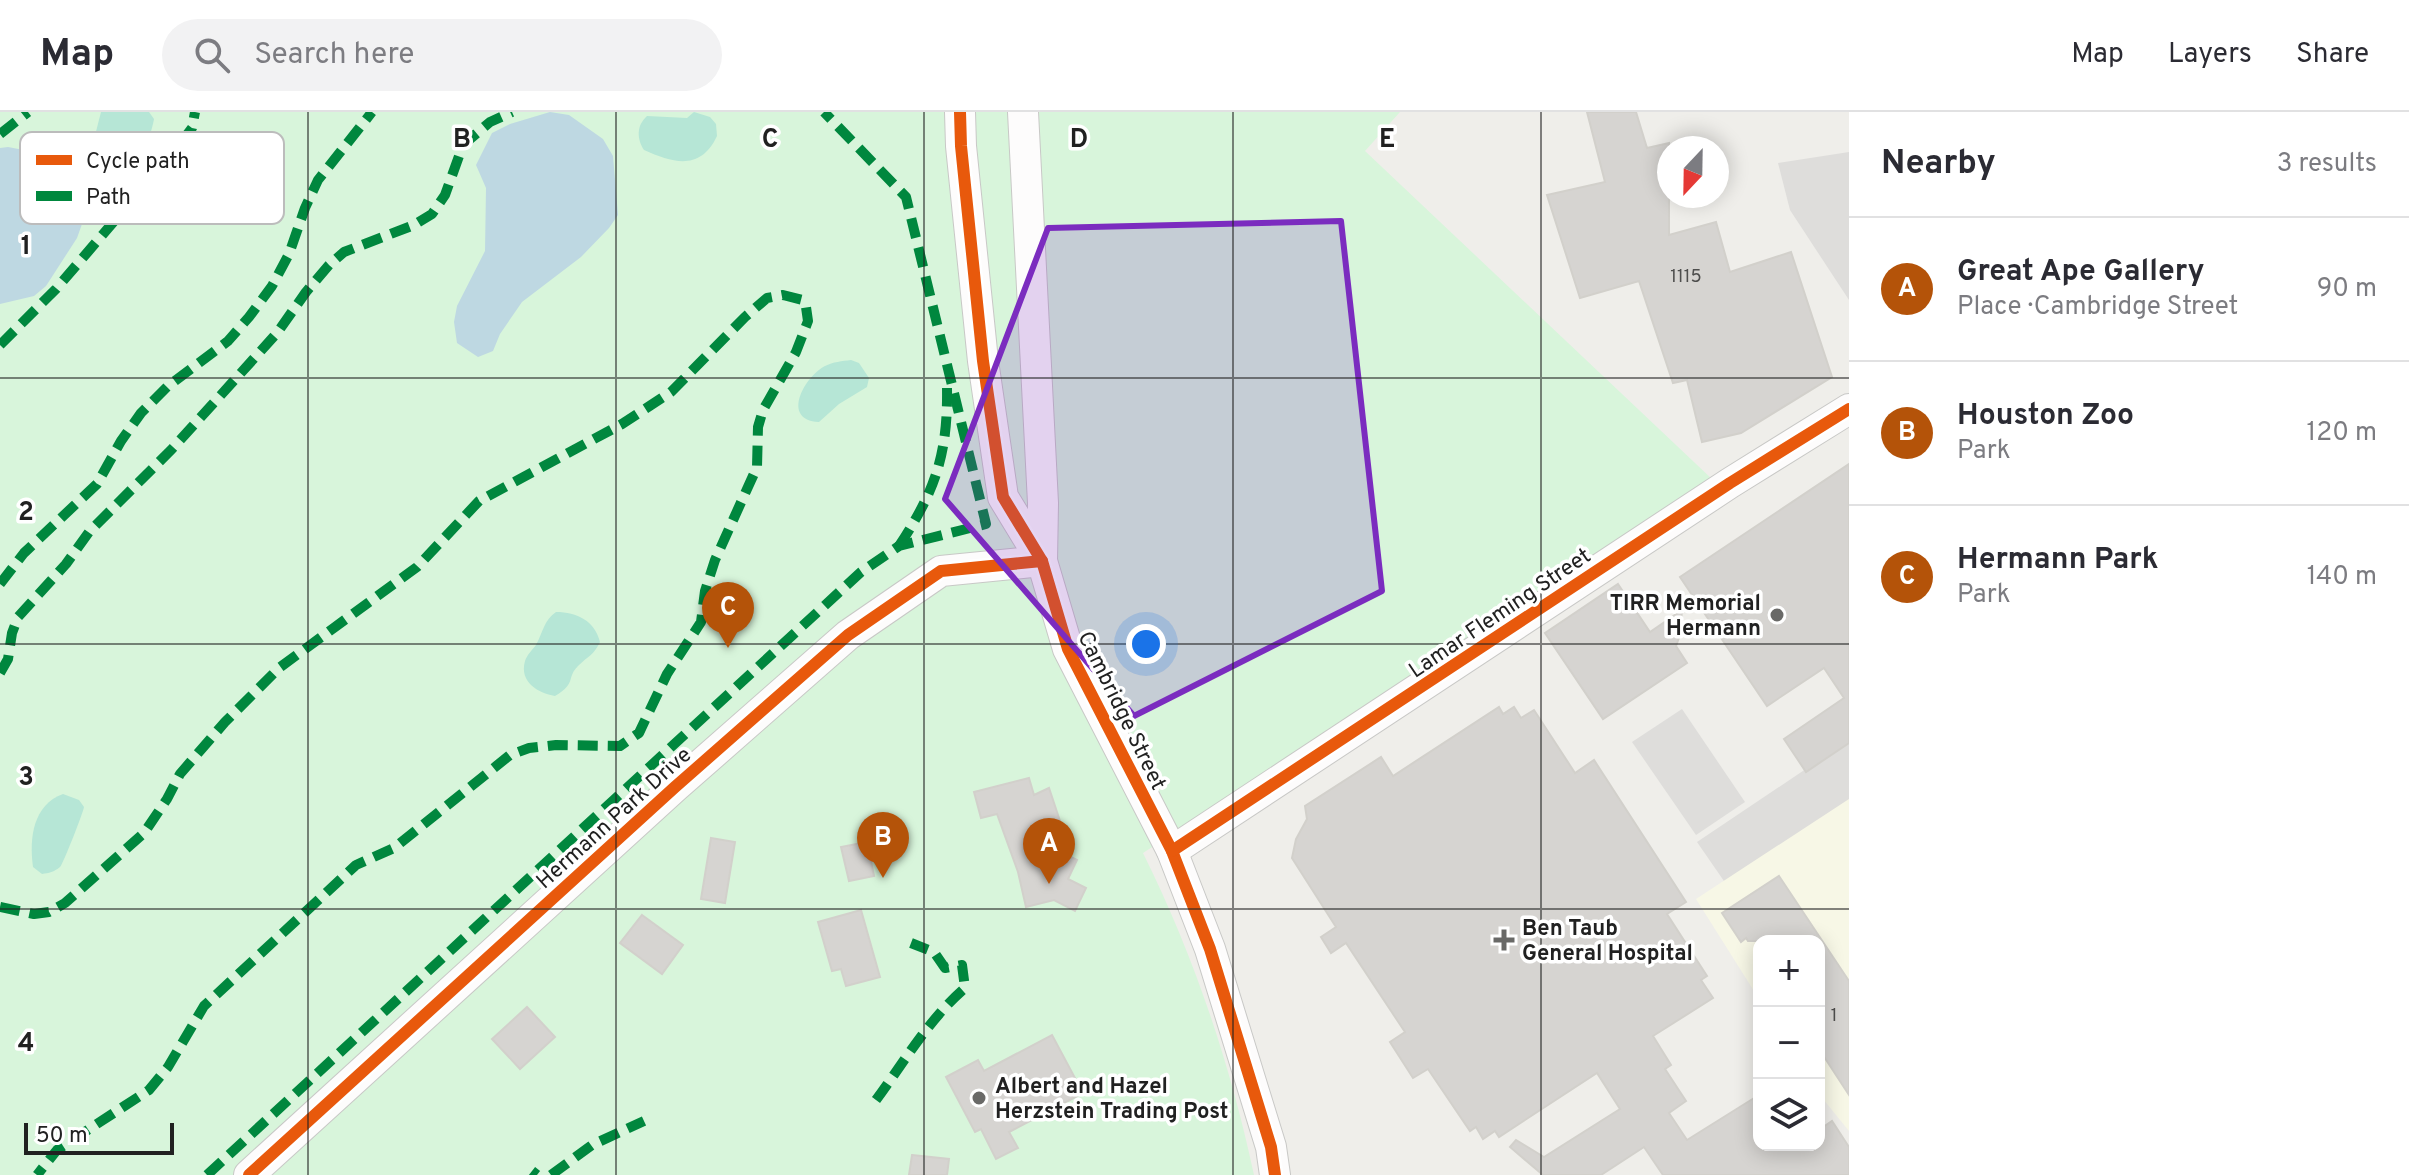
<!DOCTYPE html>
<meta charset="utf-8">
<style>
:root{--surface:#fff;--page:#f2f2f3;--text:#2b2b33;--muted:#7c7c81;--line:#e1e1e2;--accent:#b45309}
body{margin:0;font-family:Overpass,sans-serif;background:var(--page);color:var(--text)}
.controls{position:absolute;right:24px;bottom:24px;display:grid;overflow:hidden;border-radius:16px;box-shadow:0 4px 20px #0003}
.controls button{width:72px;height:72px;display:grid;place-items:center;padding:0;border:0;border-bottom:2px solid var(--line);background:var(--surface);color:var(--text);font:40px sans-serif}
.compass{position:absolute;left:1657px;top:24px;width:72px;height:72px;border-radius:50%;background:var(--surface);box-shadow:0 4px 20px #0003;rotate:202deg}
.scale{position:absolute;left:24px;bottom:20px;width:150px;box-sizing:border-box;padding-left:8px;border:4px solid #212121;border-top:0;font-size:22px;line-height:28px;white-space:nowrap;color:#212121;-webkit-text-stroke:6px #fff;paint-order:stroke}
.you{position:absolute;left:1146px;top:532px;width:28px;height:28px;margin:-20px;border:6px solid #fff;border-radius:50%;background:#1a73e8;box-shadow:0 0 0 12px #1a73e833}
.badge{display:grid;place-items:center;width:52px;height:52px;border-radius:50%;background:var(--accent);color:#fff;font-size:26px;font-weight:700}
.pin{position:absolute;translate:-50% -66px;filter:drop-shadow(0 2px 4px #0008)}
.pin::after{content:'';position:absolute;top:42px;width:28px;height:24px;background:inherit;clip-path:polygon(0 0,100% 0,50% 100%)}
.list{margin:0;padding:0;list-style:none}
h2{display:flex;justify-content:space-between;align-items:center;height:104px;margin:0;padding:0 32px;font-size:34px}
h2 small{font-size:26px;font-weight:400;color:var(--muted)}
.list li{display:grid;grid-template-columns:52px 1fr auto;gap:24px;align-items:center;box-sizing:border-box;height:144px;padding:0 32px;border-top:2px solid var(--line)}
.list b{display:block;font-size:30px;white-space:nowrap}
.list p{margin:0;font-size:26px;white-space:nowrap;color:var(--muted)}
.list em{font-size:26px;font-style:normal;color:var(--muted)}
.icon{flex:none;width:44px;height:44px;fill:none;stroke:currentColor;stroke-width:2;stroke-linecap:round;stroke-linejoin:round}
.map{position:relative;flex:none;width:1849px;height:1063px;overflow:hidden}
header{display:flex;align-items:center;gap:48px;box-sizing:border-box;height:112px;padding:0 40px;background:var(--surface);border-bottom:2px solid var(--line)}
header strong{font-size:38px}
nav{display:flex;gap:44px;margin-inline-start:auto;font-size:28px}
.search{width:560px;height:72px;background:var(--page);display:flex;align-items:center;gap:20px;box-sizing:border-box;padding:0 28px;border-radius:44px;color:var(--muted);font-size:30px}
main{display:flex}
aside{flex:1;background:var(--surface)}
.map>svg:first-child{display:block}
</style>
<header>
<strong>Map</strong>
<div class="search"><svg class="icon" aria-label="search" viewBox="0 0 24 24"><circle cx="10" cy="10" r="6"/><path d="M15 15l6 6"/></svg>Search here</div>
<nav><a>Map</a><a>Layers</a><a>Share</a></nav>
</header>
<main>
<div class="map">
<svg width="1849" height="1063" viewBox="0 0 1849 1063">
<rect width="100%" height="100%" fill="#efeeea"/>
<g fill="#dedddb">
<path d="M1849,40V188L1790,98L1778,51Z"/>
<path d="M1682,597L1745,690L1696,723L1632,630Z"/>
<path d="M1849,628V709L1735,785L1697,730Z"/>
</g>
<path fill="#f7f7e6" d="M1849,687V1019L1819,982V829H1759V887L1696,787Z"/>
<path fill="#d8f5db" d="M0,0H1400L1365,39L1713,368L1143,741C1194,844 1230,951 1254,1063H0Z"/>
<g fill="#b6e6d6">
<path d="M101,0H149L154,7C149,38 120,83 89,47Z"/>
<path d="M694,0L710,5L716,12L717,24C701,58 675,52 644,38C637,27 636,14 647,4L687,6Z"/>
<path d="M851,248L859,251L869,266L867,275L839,292L819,310C780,308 805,264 825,254C833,250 842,249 851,248Z"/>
<path d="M556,500C577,500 595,509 600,530C594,543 588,544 578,554C566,566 577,571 555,584C538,581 519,570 525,549C527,543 532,538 536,533C543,520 544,508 556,500Z"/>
<path d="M63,682L79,688L84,695C83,701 63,752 60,755C54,760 49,761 42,762L33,755C29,726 33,693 63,682Z"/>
</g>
<g fill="#bed8e2">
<path d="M550,0L569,3L603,27L613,44L618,103L609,116L581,145L522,190L500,222L493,239L478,245L457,231L454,210L457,194L485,139L486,76L476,53L492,21L510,12Z"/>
<path d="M8,35L29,39L63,53L74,67L82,91V112L77,126L46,174L34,184L0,192V36Z"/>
</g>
<g fill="#d6d4d1" stroke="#d2d0cb" stroke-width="2">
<path d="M1587,0H1636L1647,36L1669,31V123L1716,110L1730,160L1791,140L1832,265L1741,321L1702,330L1687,268L1673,271L1639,169L1580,186L1547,83L1605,70Z"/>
<path d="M1849,352V631L1806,660L1784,627L1844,586L1824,556L1767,594L1680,465Z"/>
<path d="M1618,472L1650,520L1682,498L1680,523L1676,534L1687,551L1603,607L1545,521Z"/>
<path d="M1499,595L1503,602L1514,595L1521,606L1534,598L1575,661L1594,648L1686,790L1667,802L1707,864L1701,868L1713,886L1653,924L1671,953L1665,957L1686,989L1669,1001L1687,1028L1759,983V1033H1819V1018L1832,1009L1849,1035V1063H1663L1644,1035L1601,1063H1543L1510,1035L1516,1028L1544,1045L1620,997L1597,961L1499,1025L1495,1019L1483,1027L1476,1015L1470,1019L1428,957L1413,966L1390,930L1405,920L1346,831L1331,841L1321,825L1336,815L1292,746L1296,727L1307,707L1305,694L1381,645L1393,664Z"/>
<path d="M1029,666L1034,683L1049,676L1061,712L1052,715L1063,741L1077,748L1068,767L1086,776L1075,799L1054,788L1026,795L1018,760L997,702L981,706L974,680Z"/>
<path d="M711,726L735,730L725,791L701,787Z"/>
<path d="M867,730L874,764L849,769L841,735Z"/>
<path d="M1779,764L1849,869V983L1819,937V829H1748L1746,826L1741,830L1722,801Z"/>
<path d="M861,798L880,865L846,874L841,857L832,859L818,810Z"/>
<path d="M642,803L683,833L662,862L620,831Z"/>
<path d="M527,895L555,925L520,957L492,927Z"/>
<path d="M1052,923L1083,981L1009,1020L1018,1036L996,1047L981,1017L975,1020L946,965L978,948L984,959Z"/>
<path d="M912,1043L949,1047L947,1063H909Z"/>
</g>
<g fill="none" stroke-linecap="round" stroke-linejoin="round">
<g stroke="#c8c8c6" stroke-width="32">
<g id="minor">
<path d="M960,0L961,34L983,249L1003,385L1042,449L1068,537L1172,739L1210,837L1271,1035L1275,1063"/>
<path d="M1023,0L1043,391L1042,449"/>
<path d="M1172,739L1730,371L1849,297"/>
<path d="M249,1063L675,675L848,523L941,459L1042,449"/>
</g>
</g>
<use href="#minor" stroke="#fdfcfc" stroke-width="30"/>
<g stroke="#00873e" stroke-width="10" stroke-dasharray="20 10" stroke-linecap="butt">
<path d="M0,22L28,0"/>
<path d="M0,233L56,177L177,36L192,16L195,0"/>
<path d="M899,434C935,379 948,343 947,276"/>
<path d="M0,472L24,441L97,372L121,329L141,301L168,274L228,229L249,205L272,174L289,142L305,96L318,68L372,0"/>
<path d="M0,561L8,547L12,521L18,505L66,452L89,420L172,337L277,221L306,180L329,153L344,140L414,113L432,102L445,83L463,33L490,10L512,0"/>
<path d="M0,795L34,802L49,800L65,791L144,721L167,687L180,662L225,610L279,556L417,455L479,389L622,312L671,280L745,205L767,186L783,183L803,188L806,195L808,209L796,240L763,298L758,315L757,355L715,448L705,479L701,510L667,562L639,621L620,634L556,633L529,636L510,643L394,736L356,753L204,894L168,955L149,978L57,1038L37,1063"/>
<path d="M876,988C904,950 929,907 965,876L962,853L945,856L934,840L911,831"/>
<path d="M532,1059L537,1063"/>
<path d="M207,1063L861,460L899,434L986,412L906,85L824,0"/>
<path d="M551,1063L592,1033L644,1009"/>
</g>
<g stroke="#fff" stroke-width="17">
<g id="cycleway">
<path d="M960,0L961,34L983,249L1003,385L1042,449L1068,537L1172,739L1210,837L1271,1035L1275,1063"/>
<path d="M1172,739L1730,371L1849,297"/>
<path d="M249,1063L675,675L848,523L941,459L1042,449"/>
</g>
</g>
<use href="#cycleway" stroke="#e8590c" stroke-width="12"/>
</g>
<path fill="#7b2cbf" fill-opacity="0.2" stroke="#7b2cbf" stroke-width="6" stroke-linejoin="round" d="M1341,109L1382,479L1134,604L945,387L1048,116Z"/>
<path fill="none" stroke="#212121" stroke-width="2" stroke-opacity="0.55" d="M308,0V1063M616,0V1063M924,0V1063M1233,0V1063M1541,0V1063M0,266H1849M0,532H1849M0,797H1849"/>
<g fill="#696967" stroke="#fff" stroke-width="3">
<circle cx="1777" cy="503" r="8"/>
<path d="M1500 816h8v8h8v8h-8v8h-8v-8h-8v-8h8z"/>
<circle cx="979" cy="986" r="8"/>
</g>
<g text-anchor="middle" stroke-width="7" stroke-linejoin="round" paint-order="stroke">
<g font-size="18" fill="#4e4e4d">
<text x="1686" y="170">1115</text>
<text x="1834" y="909">1</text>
</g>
<g font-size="22" font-weight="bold" fill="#212121" stroke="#fff" text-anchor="start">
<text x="1761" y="498" text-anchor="end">TIRR Memorial<tspan x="1761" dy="25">Hermann</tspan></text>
<text x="1522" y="823">Ben Taub<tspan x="1522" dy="25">General Hospital</tspan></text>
<text x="995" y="981">Albert and Hazel<tspan x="995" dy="25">Herzstein Trading Post</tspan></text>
</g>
<g font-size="22" fill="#212121" stroke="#fff">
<text transform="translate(1499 500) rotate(-34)" y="8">Lamar Fleming Street</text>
<text transform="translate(1123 598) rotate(64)" y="8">Cambridge Street</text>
<text transform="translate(613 705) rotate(-42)" y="8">Hermann Park Drive</text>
</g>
</g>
<rect x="20" y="20" width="264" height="92" rx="12" fill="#fff" stroke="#bcbcbc" stroke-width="2"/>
<rect x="36" y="43" width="36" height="10" fill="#e8590c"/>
<rect x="36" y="79" width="36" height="10" fill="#00873e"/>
<g font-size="22" fill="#212121">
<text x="86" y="56">Cycle path</text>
<text x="86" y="92">Path</text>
</g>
<g font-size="26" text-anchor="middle" font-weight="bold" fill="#212121" stroke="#fff" stroke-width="7" stroke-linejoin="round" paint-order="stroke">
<text x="462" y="35">B</text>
<text x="770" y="35">C</text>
<text x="1079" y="35">D</text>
<text x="1387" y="35">E</text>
<text x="26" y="142">1</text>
<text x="26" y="408">2</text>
<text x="26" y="673">3</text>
<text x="26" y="939">4</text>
</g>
</svg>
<div class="controls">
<button>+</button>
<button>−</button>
<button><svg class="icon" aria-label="layers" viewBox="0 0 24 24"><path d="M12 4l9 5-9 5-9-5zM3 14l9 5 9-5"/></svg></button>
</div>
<svg class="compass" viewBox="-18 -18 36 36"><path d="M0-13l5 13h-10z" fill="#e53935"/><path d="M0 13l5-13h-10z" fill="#7c7c81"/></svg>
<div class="scale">50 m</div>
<div class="you"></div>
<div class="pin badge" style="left:1049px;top:772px">A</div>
<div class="pin badge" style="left:883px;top:766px">B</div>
<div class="pin badge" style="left:728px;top:536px">C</div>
</div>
<aside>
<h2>Nearby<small>3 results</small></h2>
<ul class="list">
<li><span class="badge">A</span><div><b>Great Ape Gallery</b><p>Place · Cambridge Street</p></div><em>90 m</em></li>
<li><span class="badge">B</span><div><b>Houston Zoo</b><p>Park</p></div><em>120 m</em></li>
<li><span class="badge">C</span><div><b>Hermann Park</b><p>Park</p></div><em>140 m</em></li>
</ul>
</aside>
</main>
